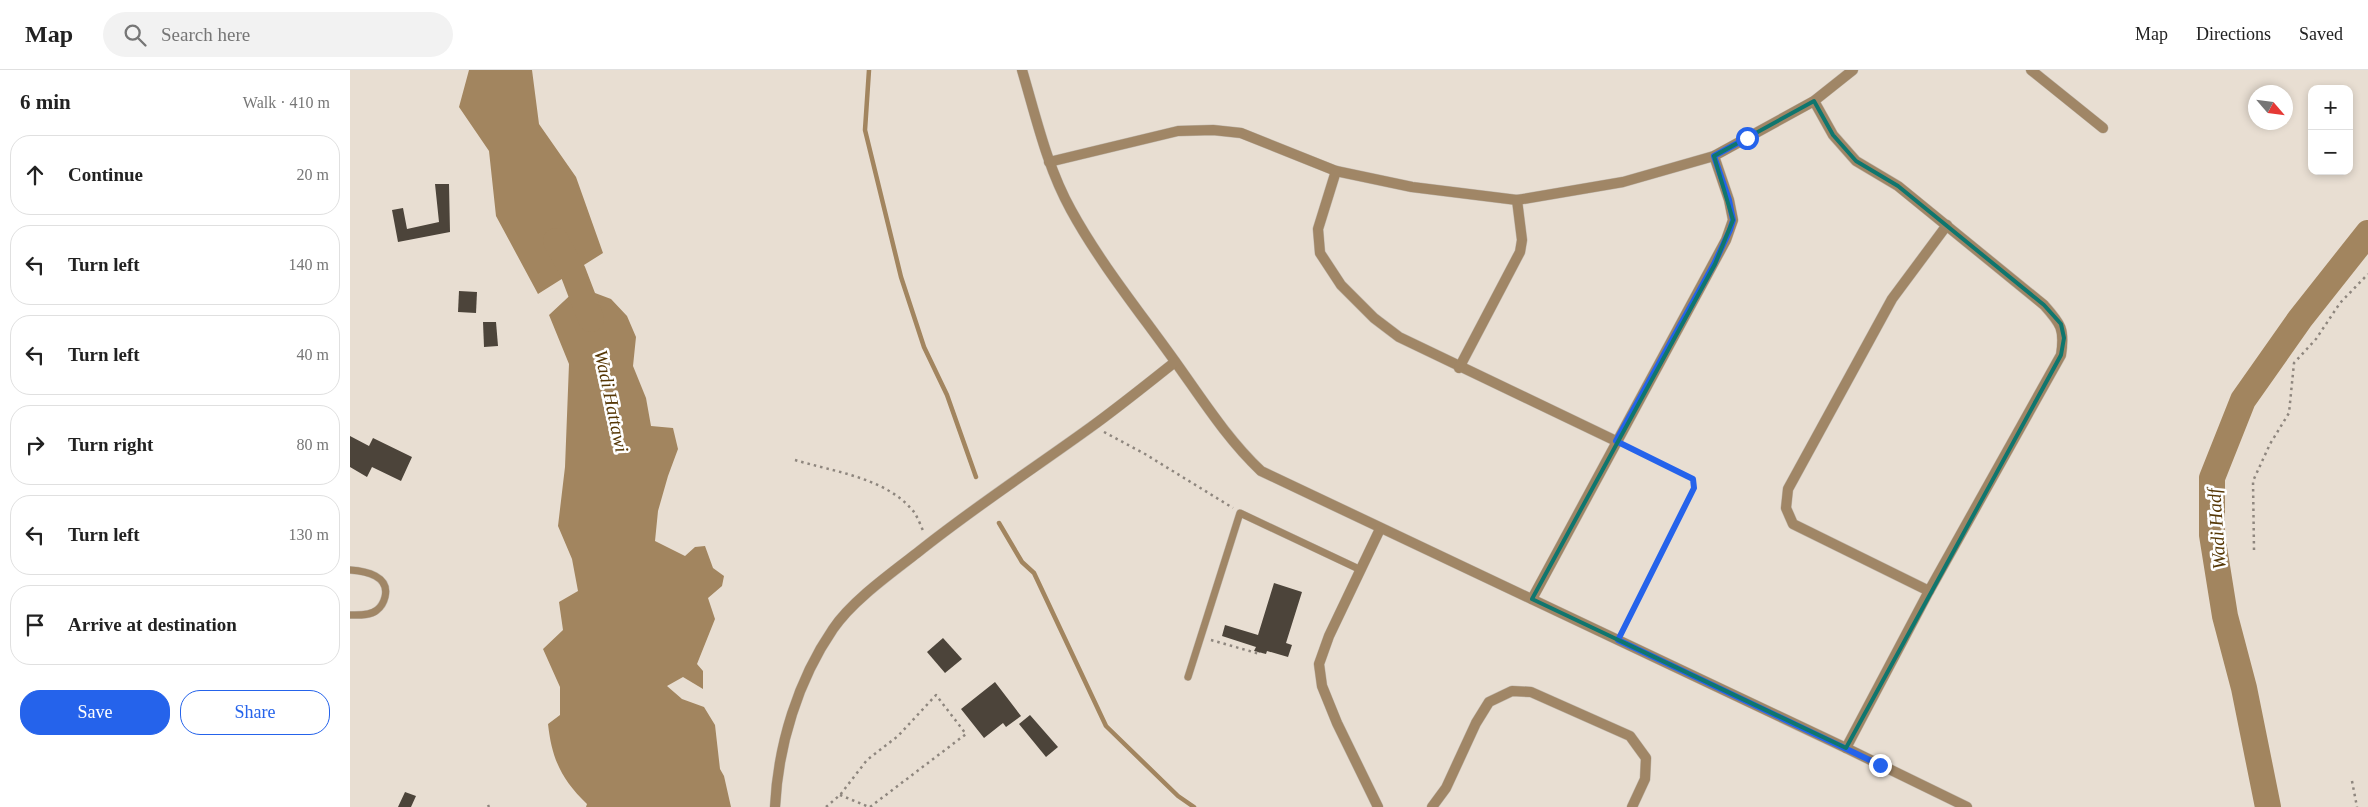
<!DOCTYPE html>
<meta charset="utf-8">
<style>
:root{--surface:#fff;--page:#f2f2f2;--text:#222;--muted:#767676;--line:#e0e0e0;--accent:#2563eb}
body{margin:0;font-family:Georgia,serif;background:var(--page);color:var(--text)}
.controls{position:absolute;right:15px;top:15px;display:grid;overflow:hidden;border-radius:10px;box-shadow:0 2px 8px #0003}
.controls button{width:45px;height:45px;display:grid;place-items:center;padding:0;border:0;border-bottom:1px solid var(--line);background:var(--surface);color:var(--text);font:25px sans-serif}
.compass{position:absolute;left:1898px;top:15px;width:45px;height:45px;border-radius:50%;background:var(--surface);box-shadow:0 2px 8px #0003;rotate:118deg}
.stop{position:absolute;width:15px;height:15px;margin:-11px;border:4px solid #2563eb;border-radius:50%;background:#fff}
.stop.end{background:#2563eb;border-color:#fff;box-shadow:0 1px 5px #0008}
.list{margin:0;padding:0;list-style:none}
h2{display:flex;justify-content:space-between;align-items:center;height:65px;margin:0;padding:0 20px;font-size:21px}
h2 small{font-size:16px;font-weight:400;color:var(--muted)}
.list li{display:grid;grid-template-columns:32px 1fr auto;gap:15px;align-items:center;box-sizing:border-box;height:80px;margin:0 10px 10px;padding:0 10px;border:1px solid var(--line);border-radius:20px}
.list b{display:block;font-size:19px;white-space:nowrap}
.list em{font-size:16px;font-style:normal;color:var(--muted)}
.actions{display:flex;gap:10px;padding:15px 20px}
.actions a{flex:1;padding:11px 0;border:1px solid var(--accent);border-radius:20px;text-align:center;font-size:18px;color:var(--accent)}
.actions .main{background:var(--accent);color:#fff}
.icon{flex:none;width:28px;height:28px;fill:none;stroke:currentColor;stroke-width:2;stroke-linecap:round;stroke-linejoin:round}
.map{position:relative;flex:none;width:2018px;height:737px;overflow:hidden}
header{display:flex;align-items:center;gap:30px;box-sizing:border-box;height:70px;padding:0 25px;background:var(--surface);border-bottom:1px solid var(--line)}
header strong{font-size:24px}
nav{display:flex;gap:28px;margin-inline-start:auto;font-size:18px}
.search{width:350px;height:45px;background:var(--page);display:flex;align-items:center;gap:12px;box-sizing:border-box;padding:0 18px;border-radius:28px;color:var(--muted);font-size:19px}
main{display:flex}
aside{flex:1;background:var(--surface)}
.map>svg:first-child{display:block}
</style>
<header>
<strong>Map</strong>
<div class="search"><svg class="icon" aria-label="search" viewBox="0 0 24 24"><circle cx="10" cy="10" r="6"/><path d="M15 15l6 6"/></svg>Search here</div>
<nav><a>Map</a><a>Directions</a><a>Saved</a></nav>
</header>
<main>
<aside>
<h2>6 min<small>Walk · 410 m</small></h2>
<ul class="list">
<li><svg class="icon" aria-label="ahead" viewBox="0 0 24 24"><path d="M12 20V5M6 11l6-6 6 6"/></svg><div><b>Continue</b></div><em>20 m</em></li>
<li><svg class="icon" aria-label="left" viewBox="0 0 24 24"><path d="M17 20v-9H6M10 6l-5 5 5 5"/></svg><div><b>Turn left</b></div><em>140 m</em></li>
<li><svg class="icon" aria-label="left" viewBox="0 0 24 24"><path d="M17 20v-9H6M10 6l-5 5 5 5"/></svg><div><b>Turn left</b></div><em>40 m</em></li>
<li><svg class="icon" aria-label="right" viewBox="0 0 24 24"><path d="M7 20v-9h11M14 6l5 5-5 5"/></svg><div><b>Turn right</b></div><em>80 m</em></li>
<li><svg class="icon" aria-label="left" viewBox="0 0 24 24"><path d="M17 20v-9H6M10 6l-5 5 5 5"/></svg><div><b>Turn left</b></div><em>130 m</em></li>
<li><svg class="icon" aria-label="arrive" viewBox="0 0 24 24"><path d="M6 21V4h12l-3 4 3 4H6"/></svg><div><b>Arrive at destination</b></div></li>
</ul>
<div class="actions"><a class="main">Save</a><a>Share</a></div>
</aside>
<div class="map">
<svg width="2018" height="737" viewBox="0 0 2018 737">
<rect width="100%" height="100%" fill="#e8ded2"/>
<g fill="#a2855f">
<path d="M119,0H182L189,54L226,107L253,183L188,224L146,146L139,81L109,37Z"/>
<path d="M229,217L261,229L277,246L286,267L283,296L296,328L301,356L323,358L328,379L318,406L308,441L305,471L335,486L345,477L355,476L363,498L374,506L372,516L358,528L365,549L347,594L353,601V619L333,607L317,616L332,629L354,637L365,655L370,699L374,706L381,737H236L237,734C212,710 202,690 198,654L210,645V617L193,579L213,560L209,532L228,521L222,489L208,456L215,397L219,294L199,245Z"/>
</g>
<g fill="none" stroke-linecap="round" stroke-linejoin="round">
<g stroke="#a2855f" stroke-width="4.5">
<path d="M519,0L515,60L551,207L574,277L597,325L626,407"/>
<path d="M649,453L672,492L684,503L756,656L828,726L844,737"/>
</g>
<g stroke="#a2855f" stroke-width="26">
<path d="M206,171L223,202L241,249"/>
<path d="M1918,737L1894,618L1875,546L1862,465V408L1893,330L1950,249L2018,163"/>
</g>
</g>
<g fill="#4c443a">
<path d="M85,114H99L100,162L48,172L42,140L53,138L57,159L89,152Z"/>
<path d="M109,221L127,222L126,243L108,242Z"/>
<path d="M133,252H146L148,276L134,277Z"/>
<path d="M0,366L19,376L23,368L62,387L51,411L22,397L17,407L0,397Z"/>
<path d="M924,513L952,522L936,573L942,575L938,587L917,581L916,584L904,581L906,577L872,566L875,555L908,565Z"/>
<path d="M593,568L612,589L595,603L577,582Z"/>
<path d="M645,612L671,646L656,657L653,653L634,668L611,639Z"/>
<path d="M680,645L708,677L696,687L669,654Z"/>
<path d="M55,722L66,726L61,737H48Z"/>
</g>
<g fill="none" stroke-linecap="round" stroke-linejoin="round">
<g stroke="#c3baaf" stroke-width="8">
<g id="service">
<path d="M0,500C16,501 40,506 35,527C34,531 31,537 27,540C20,546 8,545 0,545"/>
<path d="M838,607L890,443L1011,500"/>
</g>
</g>
<g stroke="#c3baaf" stroke-width="11">
<g id="minor">
<path d="M672,0C686,47 697,97 721,140C750,193 789,241 824,290C852,329 877,369 911,401L1496,678L1617,737"/>
<path d="M1681,0L1753,58"/>
<path d="M1464,31L1483,65L1506,91L1548,116L1694,235C1711,254 1715,259 1711,285L1579,521L1496,678"/>
<path d="M699,92L828,61L863,60L891,63L986,101L1062,117L1167,130L1273,112L1364,86L1464,31L1503,0"/>
<path d="M986,101L968,159L970,183L991,215L1024,248L1049,267L1266,371"/>
<path d="M1109,298L1170,182L1172,170L1167,130"/>
<path d="M1579,521L1443,454L1436,438L1438,419L1542,229L1597,155"/>
<path d="M1182,529L1376,170L1383,150L1379,130L1364,86"/>
<path d="M425,737C428,675 448,610 483,559C502,531 540,504 567,483C623,438 683,399 741,357C770,336 797,314 825,292"/>
<path d="M1028,737L987,653L972,616L969,594L979,566L1030,459"/>
<path d="M1082,737L1096,718L1126,653L1139,632L1162,621L1181,622L1280,666L1296,688L1295,709L1282,737"/>
</g>
</g>
<g stroke="#8e867e" stroke-width="2.5" stroke-dasharray="2.5 4" stroke-linecap="butt">
<path d="M754,362L795,384L883,438"/>
<path d="M445,390C485,402 537,408 564,442C568,448 571,456 574,463"/>
<path d="M1904,480L1903,411L1920,374L1939,343L1944,293L1966,269L1990,233L2018,204"/>
<path d="M1273,559L1344,418L1343,409L1279,376"/>
<path d="M861,570L910,584V582"/>
<path d="M2002,711L2007,737"/>
<path d="M490,725L519,737"/>
<path d="M138,735L139,737"/>
<path d="M476,737L490,725L517,690L548,666L586,625L616,664L520,737"/>
</g>
<use href="#service" stroke="#a08666" stroke-width="7"/>
<use href="#minor" stroke="#a08666" stroke-width="10"/>
</g>
<g fill="none" stroke-linecap="round" stroke-linejoin="round">
<path stroke="#2563eb" stroke-width="6" d="M1397,68L1364,86L1379,130L1383,150L1380,160L1364,194L1266,371L1343,409L1344,418L1268,570L1530,695"/>
</g>
<path fill="none" stroke="#0f766e" stroke-width="4" stroke-linejoin="round" d="M1464,31L1483,65L1506,91L1548,116L1694,235L1711,254L1714,268L1711,285L1496,678L1182,529L1365,194L1383,150L1364,86Z"/>
<g text-anchor="middle" stroke-width="5" stroke-linejoin="round" paint-order="stroke">
<g font-size="19" font-style="italic" fill="#563705" stroke="#fff">
<text transform="translate(262 331) rotate(78)" y="7">Wadi Hattawi</text>
<text transform="translate(1866 459) rotate(-94)" y="7">Wadi Hadf</text>
</g>
</g>
</svg>
<div class="controls">
<button>+</button>
<button>−</button>
</div>
<svg class="compass" viewBox="-18 -18 36 36"><path d="M0-13l5 13h-10z" fill="#e53935"/><path d="M0 13l5-13h-10z" fill="#767676"/></svg>
<div class="stop" style="left:1397px;top:68px"></div>
<div class="stop end" style="left:1530px;top:695px"></div>
</div>
</main>
